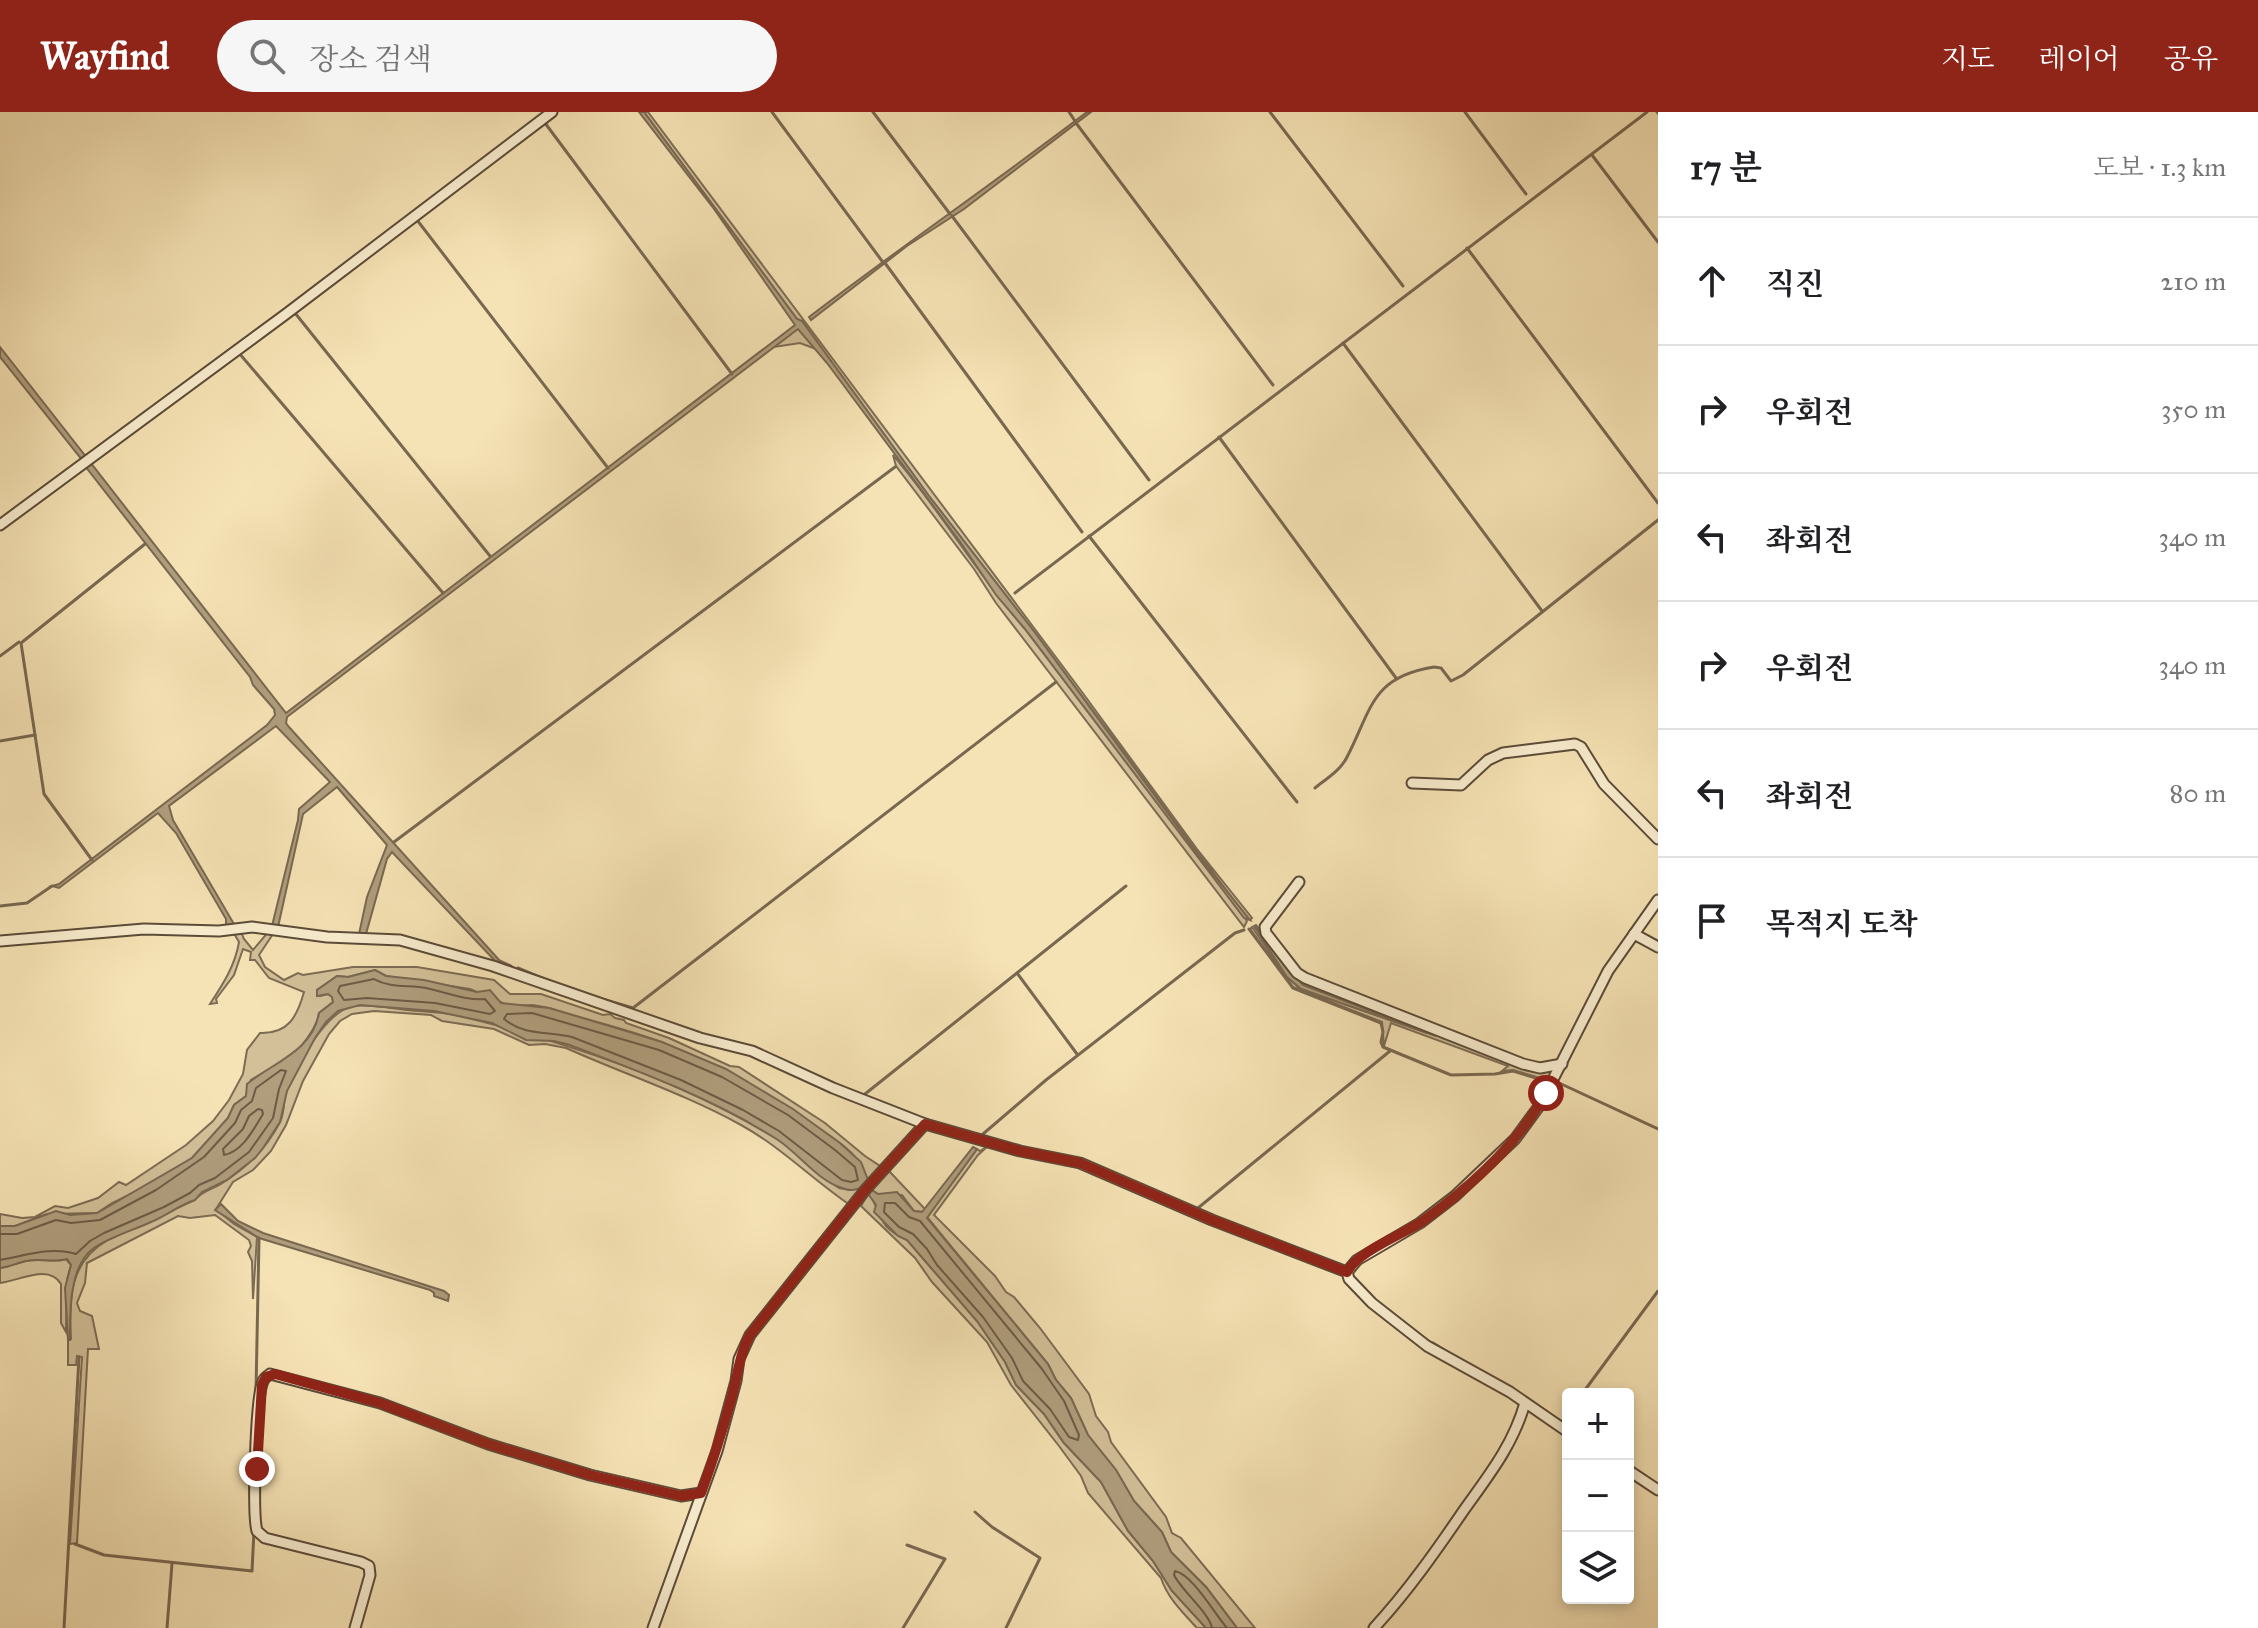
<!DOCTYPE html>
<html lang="ko">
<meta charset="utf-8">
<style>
:root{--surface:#fff;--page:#f6f6f6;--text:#202124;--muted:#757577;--line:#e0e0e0;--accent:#8f2418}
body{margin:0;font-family:"IM FELL Great Primer","Noto Serif KR",serif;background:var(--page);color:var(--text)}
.controls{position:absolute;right:24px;bottom:24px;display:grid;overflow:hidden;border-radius:8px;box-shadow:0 4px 12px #0003}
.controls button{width:72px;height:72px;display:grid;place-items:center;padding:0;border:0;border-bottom:2px solid var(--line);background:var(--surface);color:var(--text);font:40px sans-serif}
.stop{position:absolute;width:24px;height:24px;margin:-18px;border:6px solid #8f2418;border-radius:50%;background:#fff}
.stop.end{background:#8f2418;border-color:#fff;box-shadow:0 2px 8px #0008}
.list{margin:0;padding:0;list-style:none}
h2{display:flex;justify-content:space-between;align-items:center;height:104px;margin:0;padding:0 32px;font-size:34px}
h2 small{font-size:26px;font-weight:400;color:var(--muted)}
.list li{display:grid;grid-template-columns:52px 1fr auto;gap:24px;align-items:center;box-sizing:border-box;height:128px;padding:0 32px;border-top:2px solid var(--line)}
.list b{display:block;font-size:30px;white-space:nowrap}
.list em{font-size:26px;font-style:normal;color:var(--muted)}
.icon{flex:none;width:44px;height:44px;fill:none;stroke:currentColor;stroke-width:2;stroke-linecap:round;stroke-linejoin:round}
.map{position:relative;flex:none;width:1658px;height:1516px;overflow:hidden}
header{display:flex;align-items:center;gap:48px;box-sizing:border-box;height:112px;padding:0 40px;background:var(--accent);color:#fff}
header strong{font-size:38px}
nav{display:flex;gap:44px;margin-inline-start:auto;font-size:28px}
.search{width:560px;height:72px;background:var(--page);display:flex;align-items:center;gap:20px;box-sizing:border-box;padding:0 28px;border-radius:44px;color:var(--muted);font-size:30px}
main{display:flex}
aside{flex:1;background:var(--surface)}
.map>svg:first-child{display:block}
</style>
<header>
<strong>Wayfind</strong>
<div class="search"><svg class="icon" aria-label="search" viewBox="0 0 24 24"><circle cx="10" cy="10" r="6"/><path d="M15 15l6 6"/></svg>장소 검색</div>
<nav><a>지도</a><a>레이어</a><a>공유</a></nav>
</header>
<main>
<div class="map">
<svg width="1658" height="1516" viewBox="0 0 1658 1516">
<rect width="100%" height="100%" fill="#f6e3b5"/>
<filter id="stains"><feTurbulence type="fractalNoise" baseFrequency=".0025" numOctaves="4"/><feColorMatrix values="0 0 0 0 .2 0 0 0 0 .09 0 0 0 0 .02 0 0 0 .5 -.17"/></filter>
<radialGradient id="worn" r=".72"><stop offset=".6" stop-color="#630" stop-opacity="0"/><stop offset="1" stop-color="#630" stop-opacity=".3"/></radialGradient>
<g fill="#d3c099" stroke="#7d6c54" stroke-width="2">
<path d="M644,0H648L1082,580L1197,737L1252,806L1250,808L1244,802L1036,522L929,384L802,209L797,207Z"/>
<path d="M798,216L816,237L800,231L774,235Z"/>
<path d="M893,343C940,398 977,462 1025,517L1247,809L1244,815L996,491L974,457L896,354Z"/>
<path d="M1256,813L1298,865L1536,958H1554L1550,969L1513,958L1502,959L1508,954L1391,911L1384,934L1382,910L1293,875L1250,817L1252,815L1287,865L1301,877L1427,921L1302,873L1254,814Z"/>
<path d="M240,817L244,827L253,838L269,819H275L259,843L265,855L284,868L298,861L303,863L353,855H417L494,868L510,882H541L603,903L610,902L615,906L624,908L626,911L669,926L730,954L739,955L825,1011L865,1044L883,1056L867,1072C863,1041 835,1028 812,1012C764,979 715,951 661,930C625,916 586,908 549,896L533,893L510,894L470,877L386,864L375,858L348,865L337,864L317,878L320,884L328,882L332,885L333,890L319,901C317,915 305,929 296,941L251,968L246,984L234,993L228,1006L192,1046L137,1079L112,1091L97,1101L47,1102L15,1114H0V1102L22,1106L35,1105L55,1094L68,1096L98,1086L119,1070L126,1073L186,1033L213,1009L229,988L243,962L247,938L260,921C288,922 297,905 304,880L269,866L255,848H250L251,840L243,837L234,863L216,887L217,891L210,892C223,872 235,854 239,830L232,818Z"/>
<path d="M353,894C371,892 389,896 407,898C423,900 439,899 456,903C567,930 678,967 777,1027C800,1041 817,1062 839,1076L850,1078L863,1076L850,1093C812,1067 781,1035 741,1013C685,982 624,962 566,936L545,932L529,933L494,917L442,909L431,903L374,899L352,902L340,909L329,922L303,969L286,1013L271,1039L253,1058L233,1070L216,1097L234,1112L257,1125L253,1187L252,1149L248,1140L251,1134L249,1128L215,1103L190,1106L178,1104L87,1151L85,1171L77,1191L80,1199L92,1204L99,1237H88L77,1431L70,1432L82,1245L77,1244L76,1253H68V1228L71,1227C69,1186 69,1150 108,1128L195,1088C202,1079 211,1078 221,1072C245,1057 267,1036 280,1010C285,1001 283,990 286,980C296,954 325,900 353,894Z"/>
<path d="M988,1034L978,1043L934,1103L995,1164L1006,1180L1014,1185L1040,1216L1089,1282L1096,1304L1108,1320L1111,1330L1166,1405L1172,1421L1181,1426L1255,1516H1237L1206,1475L1171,1440L1162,1420L1134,1389L1116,1358L1088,1323L1071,1286L1056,1268L1048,1252L927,1105L977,1037L980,1039Z"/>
<path d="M889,1059L925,1097L923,1100L914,1099L902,1083L878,1082L870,1077Z"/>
<path d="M869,1080C882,1104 878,1115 907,1128L977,1209L1005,1250L1016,1273L1044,1302L1064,1331L1101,1370L1128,1419L1153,1449L1172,1479L1206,1516H1197C1182,1500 1167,1485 1161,1466L1088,1381L1081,1364L1059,1334L1011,1273L987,1230L932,1170L915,1146L861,1094Z"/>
<path d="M66,1147L71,1153L67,1168L66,1220L61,1211V1172C49,1151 19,1169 0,1171V1156C9,1155 17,1151 26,1149C40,1146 53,1151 66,1147Z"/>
</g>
<g fill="#b09e7d" stroke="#796851" stroke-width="2">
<path d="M639,0H644L797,207L802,209L929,384L1036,522L1205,752L1250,808L1244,806L1025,517L996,483L961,431L827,251L798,217L287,605L286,611L289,615L500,849L496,850L392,740L387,747L366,822H359L367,785L387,733L337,675L303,702L278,815L272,814L298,708L299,697L330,670L276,614L169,694L173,708L234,812L226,814V807L176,721L158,701L59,776L52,774L59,772L267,613L275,603L274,597L253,573L250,565L85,354L90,350L286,601L795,213L714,97Z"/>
<path d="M1087,0H1091L964,97L907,134L811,208L809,205C901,135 995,70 1087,0Z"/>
<path d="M0,235L87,346L83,349L0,245Z"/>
<path d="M1254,814L1303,873L1436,924L1301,877L1287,865Z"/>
<path d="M375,858L386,864L424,868L477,880L490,878L501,891L549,896L623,918L662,930L726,957L793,997L840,1031L861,1050L868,1068C862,1078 853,1080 842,1076C817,1068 799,1042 778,1028C716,988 639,959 570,933L554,929L526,928L492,911L434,899L360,893L338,899L326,910L315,926L287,979L280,1010L263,1036L255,1046L227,1068L202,1080L195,1088C179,1093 166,1104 151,1110C132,1119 111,1124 94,1136C69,1153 70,1200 70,1228H68L65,1176L71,1153L67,1147C53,1151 41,1146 26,1149C17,1151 9,1155 0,1156V1114H15L56,1099L70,1103L97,1101L192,1046L228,1006L234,993L246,984L247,972C272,951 313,939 319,901L333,890L332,885L328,882L317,884V878L337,864L348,865Z"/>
<path d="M973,1035L977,1037L927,1106L1048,1252L1056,1268L1071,1286L1088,1323L1116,1358L1134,1389L1162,1420L1171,1440L1206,1475L1237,1516H1206L1172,1479L1153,1449L1128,1419L1101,1370L1064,1331L1044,1302L1016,1273L1005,1250L977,1209L907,1128L898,1124L874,1100L876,1093L869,1083L870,1077L878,1082L897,1080L914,1099L922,1100Z"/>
<path d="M221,1092L238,1109L263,1121L444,1179L449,1183L448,1189L434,1184V1181L430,1178L259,1126L215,1098Z"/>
</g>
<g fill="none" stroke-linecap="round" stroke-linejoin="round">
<g stroke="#6c5b46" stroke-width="2">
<path d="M374,867C390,876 409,873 426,876C445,880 467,889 485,887L495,899L490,902L435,891L367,886L344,888L338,879L340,874Z"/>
<path d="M532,901L659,938L722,965L788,1003L835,1038L855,1055L858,1068L851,1070L842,1068L779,1019L743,998L681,968L572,925C547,919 525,924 504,907L507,902Z"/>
<path d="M258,997L262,998L263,1002C253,1018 243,1039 224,1043L223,1037L243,1017L249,1004Z"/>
<path d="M885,1091H895L909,1105L920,1109L1042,1257L1064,1289L1079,1323L1078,1328L1069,1325L1050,1297L1023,1269L1012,1246L983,1205L937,1153L927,1137L913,1122L899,1115L884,1100Z"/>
<path d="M0,1122H17L56,1108L71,1111L100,1108L156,1078L204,1045L235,1011L241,998L252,989L256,976L281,958L286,959L279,977L273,1006L249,1040L215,1066L199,1073L190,1081L164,1095L104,1121L90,1129L76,1142C51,1134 25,1144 0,1148"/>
<path d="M1212,1516C1210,1502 1182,1479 1174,1463L1175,1459C1193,1463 1214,1501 1227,1516"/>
</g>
<g stroke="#796851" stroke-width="3">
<path d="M772,0L882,149"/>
<path d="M873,0L950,102"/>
<path d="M1069,0L1075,9"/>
<path d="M1270,0L1403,174"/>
<path d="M1465,0L1526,82"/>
<path d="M1657,0L1658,1"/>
<path d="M545,11L732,262"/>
<path d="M1076,11L1273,273"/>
<path d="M1592,43L1658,130"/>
<path d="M952,104L1149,368"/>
<path d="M417,108L608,356"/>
<path d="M1467,136L1658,391"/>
<path d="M885,151L1082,420"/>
<path d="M295,201L490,444"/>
<path d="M1343,231L1542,499"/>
<path d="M239,241L443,481"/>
<path d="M1219,325L1396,566"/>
<path d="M1089,424L1297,690"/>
<path d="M1015,481L1647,0"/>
<path d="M0,544L19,530"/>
<path d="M0,629L35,623"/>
<path d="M1315,676C1326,667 1341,658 1347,645C1372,597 1371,565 1434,555L1441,556L1451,569L1463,563L1658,408"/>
<path d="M394,730L895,355"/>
<path d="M92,748L44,682L21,531L145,432"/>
<path d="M0,794L27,791L52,774"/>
<path d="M1249,817L1293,876L1381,911L1383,920L1381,930L1383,935L1451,963L1495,962L1513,959L1549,970"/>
<path d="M500,849L511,854"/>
<path d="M518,856L544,867"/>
<path d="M585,882L633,896L1056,570"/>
<path d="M1077,942L1017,861L1126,774"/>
<path d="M1557,970L1658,1017"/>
<path d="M865,982L1017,861"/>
<path d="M983,1022L1046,968L1235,821L1244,818"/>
<path d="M1198,1096L1390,939"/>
<path d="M1433,1231L1447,1240"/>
<path d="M1485,1261L1503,1271"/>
<path d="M256,1279L259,1126"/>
<path d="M1582,1282L1658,1179"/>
<path d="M1559,1308L1562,1310L1568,1301"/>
<path d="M975,1400L992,1415L1040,1446L1006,1516"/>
<path d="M75,1432L104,1443L252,1459L254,1419"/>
<path d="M64,1516L79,1245"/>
<path d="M167,1516L172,1452"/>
<path d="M903,1516L945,1447L907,1433"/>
</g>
<g stroke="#5b4b38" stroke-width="13">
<g id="street">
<path d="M0,413L286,202L552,0"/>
<path d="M1412,671L1461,673L1488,648L1503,641L1575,632L1581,635L1604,672L1658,727"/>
<path d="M1299,770L1265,815L1266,821L1297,861L1305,866L1523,952L1540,956L1562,952"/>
<path d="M1634,822L1658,835"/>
<path d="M0,829L144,817L219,819L252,815L327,825L400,828L493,854L700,926L752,939L833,976L925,1012L1020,1039L1080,1051L1212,1108L1347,1160L1349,1167L1372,1191L1427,1234L1510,1280L1568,1320"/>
<path d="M1347,1160L1357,1148L1420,1111L1455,1084L1515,1027L1540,993L1608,859L1658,788"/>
<path d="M1628,1358L1658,1378"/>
<path d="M355,1516L370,1463L369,1454L361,1450L265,1426L257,1419C252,1401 256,1291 262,1272C264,1266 265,1266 270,1262L380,1291L488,1332L590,1363L681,1384L701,1381"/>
<path d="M653,1516L717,1339L736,1269L739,1247L750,1223L866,1077L925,1012"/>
<path d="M1374,1516C1408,1479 1436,1439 1464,1398C1489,1363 1513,1333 1525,1291"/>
</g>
</g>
<use href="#street" stroke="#f9edcf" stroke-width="9"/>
</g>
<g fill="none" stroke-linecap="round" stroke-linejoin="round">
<path stroke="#8f2418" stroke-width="10" d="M257,1357L262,1273L266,1265L275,1262L380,1291L488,1332L590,1363L681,1384L701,1381C713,1349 723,1317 732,1284C738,1263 739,1243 750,1223L866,1077L925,1012L1020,1039L1080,1051L1212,1108L1347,1160C1357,1140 1403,1122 1423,1109C1470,1075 1518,1033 1546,981"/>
</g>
<rect width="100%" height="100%" filter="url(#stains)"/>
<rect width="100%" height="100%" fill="url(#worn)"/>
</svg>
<div class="controls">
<button>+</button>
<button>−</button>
<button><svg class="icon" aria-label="layers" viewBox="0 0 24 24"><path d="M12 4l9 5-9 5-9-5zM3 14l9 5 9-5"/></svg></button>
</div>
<div class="stop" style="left:1546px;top:981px"></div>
<div class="stop end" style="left:257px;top:1357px"></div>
</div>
<aside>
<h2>17 분<small>도보 · 1.3 km</small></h2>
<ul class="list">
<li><svg class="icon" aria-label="ahead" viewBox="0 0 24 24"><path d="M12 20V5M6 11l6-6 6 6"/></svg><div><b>직진</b></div><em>210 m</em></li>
<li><svg class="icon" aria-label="right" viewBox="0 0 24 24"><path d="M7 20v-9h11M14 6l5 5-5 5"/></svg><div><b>우회전</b></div><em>350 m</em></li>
<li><svg class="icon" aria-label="left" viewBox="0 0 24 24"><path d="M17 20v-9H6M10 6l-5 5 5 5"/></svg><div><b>좌회전</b></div><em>340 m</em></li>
<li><svg class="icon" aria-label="right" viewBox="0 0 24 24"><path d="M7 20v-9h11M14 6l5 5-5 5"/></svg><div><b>우회전</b></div><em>340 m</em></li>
<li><svg class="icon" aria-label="left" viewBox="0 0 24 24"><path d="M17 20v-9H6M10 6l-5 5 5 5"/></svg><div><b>좌회전</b></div><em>80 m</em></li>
<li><svg class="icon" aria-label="arrive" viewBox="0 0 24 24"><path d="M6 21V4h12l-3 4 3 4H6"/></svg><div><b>목적지 도착</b></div></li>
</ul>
</aside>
</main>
